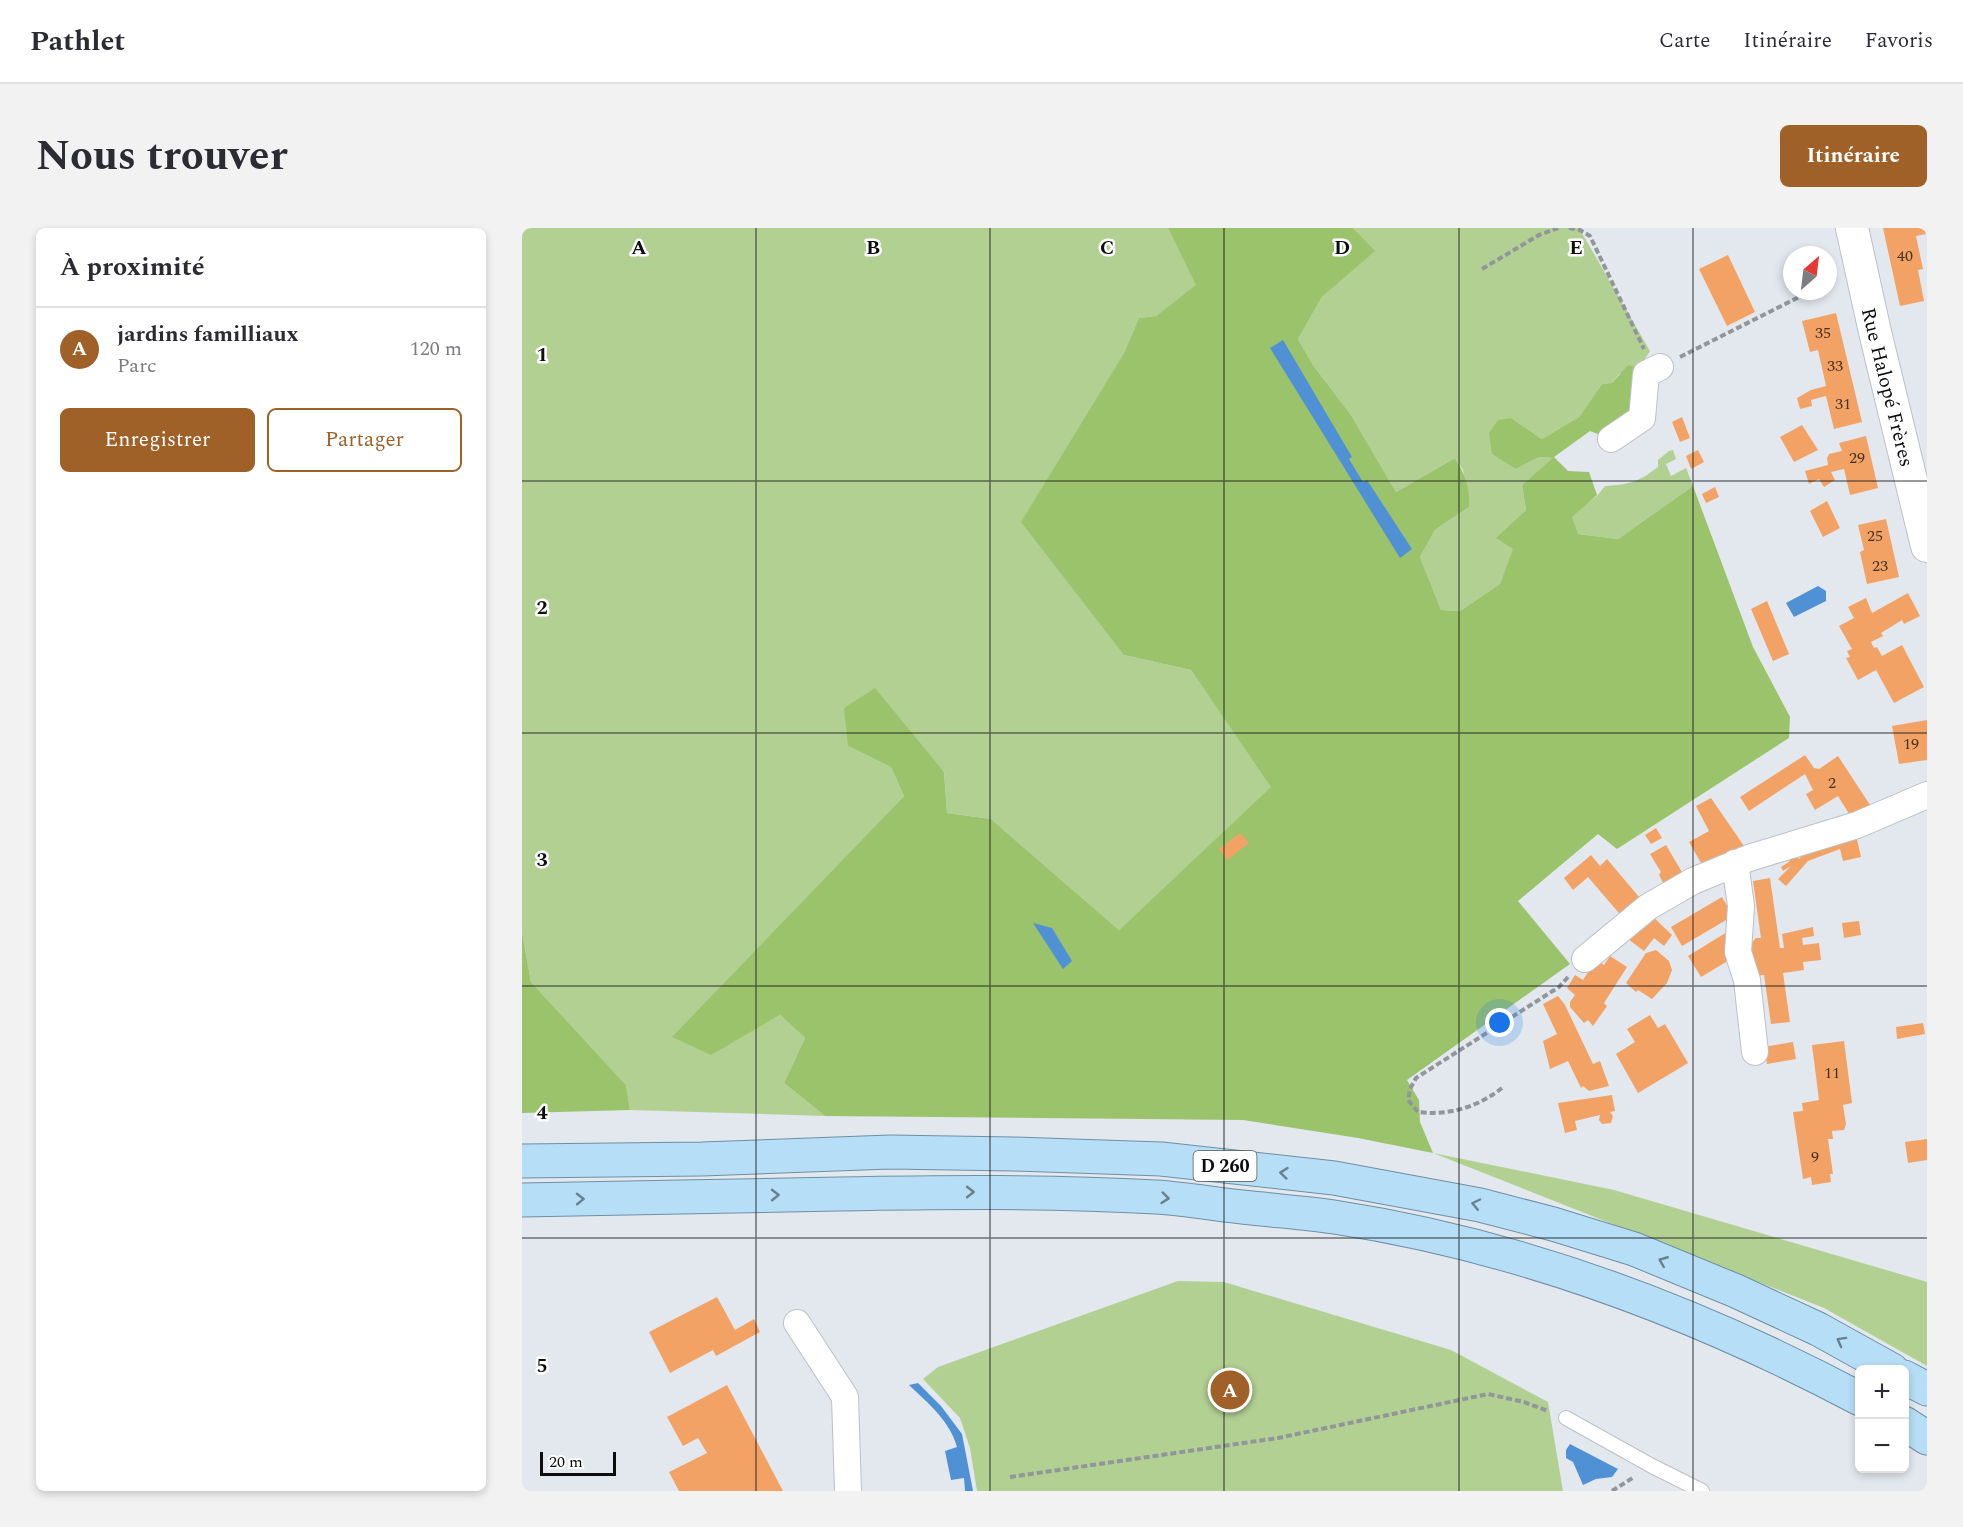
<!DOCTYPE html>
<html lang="fr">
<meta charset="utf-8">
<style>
:root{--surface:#fff;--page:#f2f2f3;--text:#2b2b33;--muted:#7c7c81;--line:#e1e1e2;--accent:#9f6127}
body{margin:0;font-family:Spectral,serif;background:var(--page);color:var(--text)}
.controls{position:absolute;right:18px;bottom:18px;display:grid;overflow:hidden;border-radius:9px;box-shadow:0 3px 9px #0003}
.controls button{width:54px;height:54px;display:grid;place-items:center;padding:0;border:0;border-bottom:2px solid var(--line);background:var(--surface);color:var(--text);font:30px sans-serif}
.compass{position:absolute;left:1261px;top:18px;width:54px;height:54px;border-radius:50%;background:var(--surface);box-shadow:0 3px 9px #0003;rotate:28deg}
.scale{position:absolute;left:18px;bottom:15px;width:76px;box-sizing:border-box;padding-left:6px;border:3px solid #0b0d0f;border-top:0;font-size:16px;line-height:21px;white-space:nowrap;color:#0b0d0f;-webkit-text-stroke:4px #fff;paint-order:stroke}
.you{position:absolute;left:978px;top:795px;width:21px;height:21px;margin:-15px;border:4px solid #fff;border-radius:50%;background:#1a73e8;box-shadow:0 0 0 9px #1a73e833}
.badge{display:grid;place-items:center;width:39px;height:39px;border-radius:50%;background:var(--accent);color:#fff;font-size:20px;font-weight:700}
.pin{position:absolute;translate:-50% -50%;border:3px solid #fff;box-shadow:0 2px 6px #0006}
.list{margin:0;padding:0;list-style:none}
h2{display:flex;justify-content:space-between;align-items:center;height:78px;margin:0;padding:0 24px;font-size:26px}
h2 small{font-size:20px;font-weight:400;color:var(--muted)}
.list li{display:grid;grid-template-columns:39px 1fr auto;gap:18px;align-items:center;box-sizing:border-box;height:84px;padding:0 24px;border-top:2px solid var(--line)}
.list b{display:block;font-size:22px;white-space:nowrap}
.list p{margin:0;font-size:20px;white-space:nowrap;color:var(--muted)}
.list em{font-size:20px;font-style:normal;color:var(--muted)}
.actions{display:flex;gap:12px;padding:18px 24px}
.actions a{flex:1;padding:14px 0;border:2px solid var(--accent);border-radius:9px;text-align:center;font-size:21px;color:var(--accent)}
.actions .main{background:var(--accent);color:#fff}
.map{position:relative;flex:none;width:1405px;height:1263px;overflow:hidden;border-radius:9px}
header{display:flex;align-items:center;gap:36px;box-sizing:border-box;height:84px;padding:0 30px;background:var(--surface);border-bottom:2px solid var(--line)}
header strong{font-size:28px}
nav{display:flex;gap:33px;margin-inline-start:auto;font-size:21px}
.intro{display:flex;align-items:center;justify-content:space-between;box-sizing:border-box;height:144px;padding:0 36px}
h1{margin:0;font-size:42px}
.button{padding:15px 27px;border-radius:9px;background:var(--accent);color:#fff;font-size:21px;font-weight:700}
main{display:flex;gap:36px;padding:0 36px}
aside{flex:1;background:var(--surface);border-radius:9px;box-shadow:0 3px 9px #0003}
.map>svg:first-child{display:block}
</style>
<header>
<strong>Pathlet</strong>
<nav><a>Carte</a><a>Itinéraire</a><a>Favoris</a></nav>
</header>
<div class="intro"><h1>Nous trouver</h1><a class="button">Itinéraire</a></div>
<main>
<aside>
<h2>À proximité<small></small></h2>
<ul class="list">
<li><span class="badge">A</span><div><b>jardins familliaux</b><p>Parc</p></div><em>120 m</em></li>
</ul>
<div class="actions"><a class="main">Enregistrer</a><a>Partager</a></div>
</aside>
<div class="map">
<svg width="1405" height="1263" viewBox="0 0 1405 1263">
<rect width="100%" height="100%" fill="#e2e8ee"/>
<g fill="#b3d093">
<path d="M0,0H646L675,57L634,88L617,90L601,127L602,427L669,442L750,559L597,702L469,591L425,585L422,543L326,518L369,539L382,568L151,809L189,826L258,787L283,810L262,855L303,888L108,882L104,857L9,754L0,704Z"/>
<path d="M831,0H1057L1128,123L1117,140L1097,146L1090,155L1080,156L1057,189L1020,211L989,190L994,241L1017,229L1032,230L1000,257L1004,282L975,310L992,321L978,356L938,383L919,382L898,329L913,302L947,279L941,242L933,230L874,264L829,187L791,137L776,111L800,69L852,23Z"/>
<path d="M1151,222L1154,231L1144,236L1149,248L1164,240L1171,258L1096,311L1056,306L1047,288L1075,268L1083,258C1108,256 1115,255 1136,239V232L1147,223Z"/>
<path d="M911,925L1092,962L1405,1054V1138L1302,1080Z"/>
<path d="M656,1053L702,1054L929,1122L1026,1174L1041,1263H455L448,1220L438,1190L401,1151L416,1139Z"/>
</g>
<g fill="#9bc36c">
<path d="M646,0H831L853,23L800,69L776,111L791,137L829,187L874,264L933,230C943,246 948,260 947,279L913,302L898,329L919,382L938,383L978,356L991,321L974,310L1004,282L1000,257L1031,230L1017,229L994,241L970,226L967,205L976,192L989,190L1020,211L1057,189L1080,156L1090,155L1106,137L1117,140L1114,169L1106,186L1094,191L1081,208L1068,203L1032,229L1046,243L1067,244L1075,267L1050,289L1056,306L1096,311L1171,258L1231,419L1268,489L1267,510L1095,621L1076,606L996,673L1048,736L885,852L897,872L898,894L911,925L836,910L721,892L303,888L262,855L283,810L258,787L189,827L150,809L382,568L369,539L326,518L322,480L353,460L422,544L425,585L469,591L597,702L749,559L669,442L602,427L499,294L601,127L617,90L634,88L674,57Z"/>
<path d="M0,704L9,754L104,857L108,882L0,885Z"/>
</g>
<g fill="#5091d5">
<path d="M761,112L830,229L827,231L841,254L845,252L890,321L878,330L748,120Z"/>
<path d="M1296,358L1304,363V373L1272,389L1264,375Z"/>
<path d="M511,695L530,700L550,733L541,741Z"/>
<path d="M396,1155L419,1178L440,1206L451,1263H443L442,1250L429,1252L423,1223L435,1219C428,1193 406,1175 387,1157Z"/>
<path d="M1048,1216L1096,1241L1090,1249L1074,1251L1061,1257L1051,1234L1044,1230V1222Z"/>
</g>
<g fill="#f3a265">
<path d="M1361,0H1402L1404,6L1394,8L1401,41L1396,42L1402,73L1378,78Z"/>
<path d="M1206,27L1233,84L1205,98L1177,41Z"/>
<path d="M1314,85L1340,194L1312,201L1304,168L1289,172L1290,178L1278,181L1275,170L1289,162L1304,158L1296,122L1288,124L1280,93Z"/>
<path d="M1160,189L1168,210L1158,214L1150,194Z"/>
<path d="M1280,197L1296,222L1272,234L1258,209Z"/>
<path d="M1344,208L1356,260L1328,267L1322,241L1309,244L1313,252L1302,259L1297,251L1287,256L1283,243L1306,237L1305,230L1307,226L1320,223L1317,215Z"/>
<path d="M1176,222L1182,234L1169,241L1164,228Z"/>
<path d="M1193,259L1197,269L1184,275L1180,266Z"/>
<path d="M1305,273L1318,300L1301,309L1288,283Z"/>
<path d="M1364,291L1377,349L1345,356L1338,324L1342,322L1336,297Z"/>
<path d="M1386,365L1398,388L1382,396L1380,392L1359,405L1361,408L1349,414L1352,420L1355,419L1360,428L1380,417L1402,459L1372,475L1354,442L1336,452L1324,430L1328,429L1325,423L1330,421L1317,398L1332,390L1326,379L1344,370L1350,385Z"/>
<path d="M1245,373L1267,426L1251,433L1229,381Z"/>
<path d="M1405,492V532L1377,536L1370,498Z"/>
<path d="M1283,527L1292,540L1297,541L1316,528L1350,580L1329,589L1316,568L1293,582L1284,566L1291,562L1283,546L1227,583L1218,569Z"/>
<path d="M1189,570L1222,618L1182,640L1167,614L1187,603L1174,578Z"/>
<path d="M1134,600L1140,610L1129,616L1123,607Z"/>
<path d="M718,605L727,615L705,632L697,621Z"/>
<path d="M1334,607L1339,629L1321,633L1318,621L1286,633L1264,658L1256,651L1269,638L1261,643L1259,639L1268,633L1266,630L1274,627L1277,631L1279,629L1278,625Z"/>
<path d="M1144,617L1164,651L1145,662L1137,647L1139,644L1128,626Z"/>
<path d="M1069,627L1078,638L1085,631L1117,669L1115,671L1118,675L1102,691L1066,649L1051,662L1042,650Z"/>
<path d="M1248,650L1258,720H1262L1260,706L1291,699L1292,708L1280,710L1281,717L1297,715L1299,732L1281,734L1282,742L1261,745L1268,794L1249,796L1242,747L1231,748L1227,718L1234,710H1239L1231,653Z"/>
<path d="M1200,669L1211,688L1160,718L1149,699Z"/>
<path d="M1127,685L1150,707L1142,718L1132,710L1122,723L1106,711Z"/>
<path d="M1337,693L1339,707L1322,710L1320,695Z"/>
<path d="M1210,701L1204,734L1179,749L1166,728Z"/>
<path d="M1134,722L1147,733L1150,742L1145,755L1130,771L1116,762L1114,764L1104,755L1124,725Z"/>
<path d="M1088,728L1105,739L1082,775L1085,778L1071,798L1066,792L1062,795L1048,779V774L1053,767L1045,760L1053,747L1061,752L1074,732L1082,737Z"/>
<path d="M1036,768L1043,777L1071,836L1078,833L1087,858L1067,863L1061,858L1059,860L1046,833L1028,841L1021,813L1035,806L1021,776Z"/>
<path d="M1128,787L1136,800L1143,796L1166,835L1116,865L1094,826L1113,814L1105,801Z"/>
<path d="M1401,795L1403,806L1375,811L1374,799Z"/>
<path d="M1322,813L1330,875L1321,877L1324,896L1322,902L1310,903L1311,911H1306L1311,946H1308L1309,954L1290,957L1289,949L1281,951L1271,884L1281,883L1280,875L1297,872L1290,817Z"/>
<path d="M1271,814L1274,831L1245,836L1242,819Z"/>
<path d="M1090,867L1093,883L1088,884L1091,888L1089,895L1080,896L1077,892L1078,887L1053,893L1055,902L1043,905L1036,875Z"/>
<path d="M1405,911V932L1386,935L1383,914Z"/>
<path d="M195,1069L213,1102L232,1091L238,1104L194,1128L191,1122L148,1145L127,1104Z"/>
<path d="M205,1157L214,1174L261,1263H157L147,1244L185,1225L176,1210L161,1218L145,1189Z"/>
</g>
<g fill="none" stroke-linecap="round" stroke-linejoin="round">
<g stroke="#bbc1c6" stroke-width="16">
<path id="service" d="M1044,1190L1130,1238L1180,1263"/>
</g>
<g stroke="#bbc1c6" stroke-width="28">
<g id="minor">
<path d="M1089,211L1120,190L1124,146L1138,139"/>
<path d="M1213,635L1219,678L1216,724L1225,752L1233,824"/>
<path d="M1063,731L1126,679L1171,653L1227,630L1335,597L1405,567"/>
<path d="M275,1095L323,1169L326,1263"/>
</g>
</g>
<g stroke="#bbc1c6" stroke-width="34">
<path id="tertiary" d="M1330,0L1353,104L1405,318"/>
</g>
<g stroke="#6e8fa4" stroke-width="35">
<g id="trunk">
<path d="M0,933L180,931L368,924L491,926L639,931L812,950L958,977L1031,996L1112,1021L1214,1063L1296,1101L1370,1142"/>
<path d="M0,972C106,970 211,968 317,966C423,964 529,963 634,969C666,971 698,977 730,980C757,983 785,985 812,989C996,1017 1174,1084 1338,1171"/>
<path d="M1382,1149L1405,1161"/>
<path d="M1382,1195L1405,1210"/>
</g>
</g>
<g stroke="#91969a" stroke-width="4" stroke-dasharray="6 3" stroke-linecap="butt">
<path d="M1047,0L1058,2L1068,8L1122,121"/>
<path d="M960,41L1017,7L1036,0"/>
<path d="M1158,129L1289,63"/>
<path d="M980,860C956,879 926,888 896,884L886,872L888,861L894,850L1037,759L1046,749"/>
<path d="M488,1249L756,1210L966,1166L1002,1174L1026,1183"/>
<path d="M1090,1263L1112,1249"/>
</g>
<use href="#service" stroke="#fff" stroke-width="14"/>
<use href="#minor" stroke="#fff" stroke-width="26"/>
<use href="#tertiary" stroke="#fff" stroke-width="32"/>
<use href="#trunk" stroke="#b6def6" stroke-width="33"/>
</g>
<defs><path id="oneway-chevron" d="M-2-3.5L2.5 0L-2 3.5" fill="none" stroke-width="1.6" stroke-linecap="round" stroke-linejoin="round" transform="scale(1.5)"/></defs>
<g stroke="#69808e">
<use href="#oneway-chevron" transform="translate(762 945) rotate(-174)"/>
<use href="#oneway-chevron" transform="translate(448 964)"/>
<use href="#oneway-chevron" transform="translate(253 967) rotate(-1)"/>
<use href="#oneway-chevron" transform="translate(643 970) rotate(6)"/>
<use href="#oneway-chevron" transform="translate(58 971) rotate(-1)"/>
<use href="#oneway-chevron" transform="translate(954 976) rotate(-168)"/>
<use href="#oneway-chevron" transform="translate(1141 1033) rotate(-158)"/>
<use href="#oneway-chevron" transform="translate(1319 1113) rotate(-151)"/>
</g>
<path fill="none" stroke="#0b0d0f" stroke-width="1.5" stroke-opacity="0.55" d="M234,0V1263M468,0V1263M702,0V1263M937,0V1263M1171,0V1263M0,253H1405M0,505H1405M0,758H1405M0,1010H1405"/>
<g text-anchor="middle" stroke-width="5" stroke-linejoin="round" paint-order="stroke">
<g font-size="16" fill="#453224">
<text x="1383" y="33">40</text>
<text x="1301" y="110">35</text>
<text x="1313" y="143">33</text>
<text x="1321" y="181">31</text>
<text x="1335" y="235">29</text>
<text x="1353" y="313">25</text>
<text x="1358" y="343">23</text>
<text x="1389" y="521">19</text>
<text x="1310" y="560">2</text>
<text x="1310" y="850">11</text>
<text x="1293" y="934">9</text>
</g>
<rect fill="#fff" stroke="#545657" stroke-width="1.5" x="671.5" y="923" width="63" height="30" rx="4.5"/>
<g font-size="18" font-weight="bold" fill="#0b0d0f">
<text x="703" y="944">D 260</text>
</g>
<g font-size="20" fill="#0b0d0f" stroke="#fff">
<text transform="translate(1366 159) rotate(76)" y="7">Rue Halopé Frères</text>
</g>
</g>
<g font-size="20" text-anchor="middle" font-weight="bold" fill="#0b0d0f" stroke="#fff" stroke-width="5" stroke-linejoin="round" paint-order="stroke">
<text x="117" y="26">A</text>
<text x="351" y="26">B</text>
<text x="585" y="26">C</text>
<text x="820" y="26">D</text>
<text x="1054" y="26">E</text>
<text x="20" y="133">1</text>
<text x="20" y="386">2</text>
<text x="20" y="638">3</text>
<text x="20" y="891">4</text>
<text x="20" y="1144">5</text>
</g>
</svg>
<div class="controls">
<button>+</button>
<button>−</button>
</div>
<svg class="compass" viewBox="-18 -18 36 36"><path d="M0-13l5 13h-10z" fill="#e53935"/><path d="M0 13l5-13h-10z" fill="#7c7c81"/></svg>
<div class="scale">20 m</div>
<div class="you"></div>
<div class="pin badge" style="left:708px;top:1162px">A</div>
</div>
</main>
